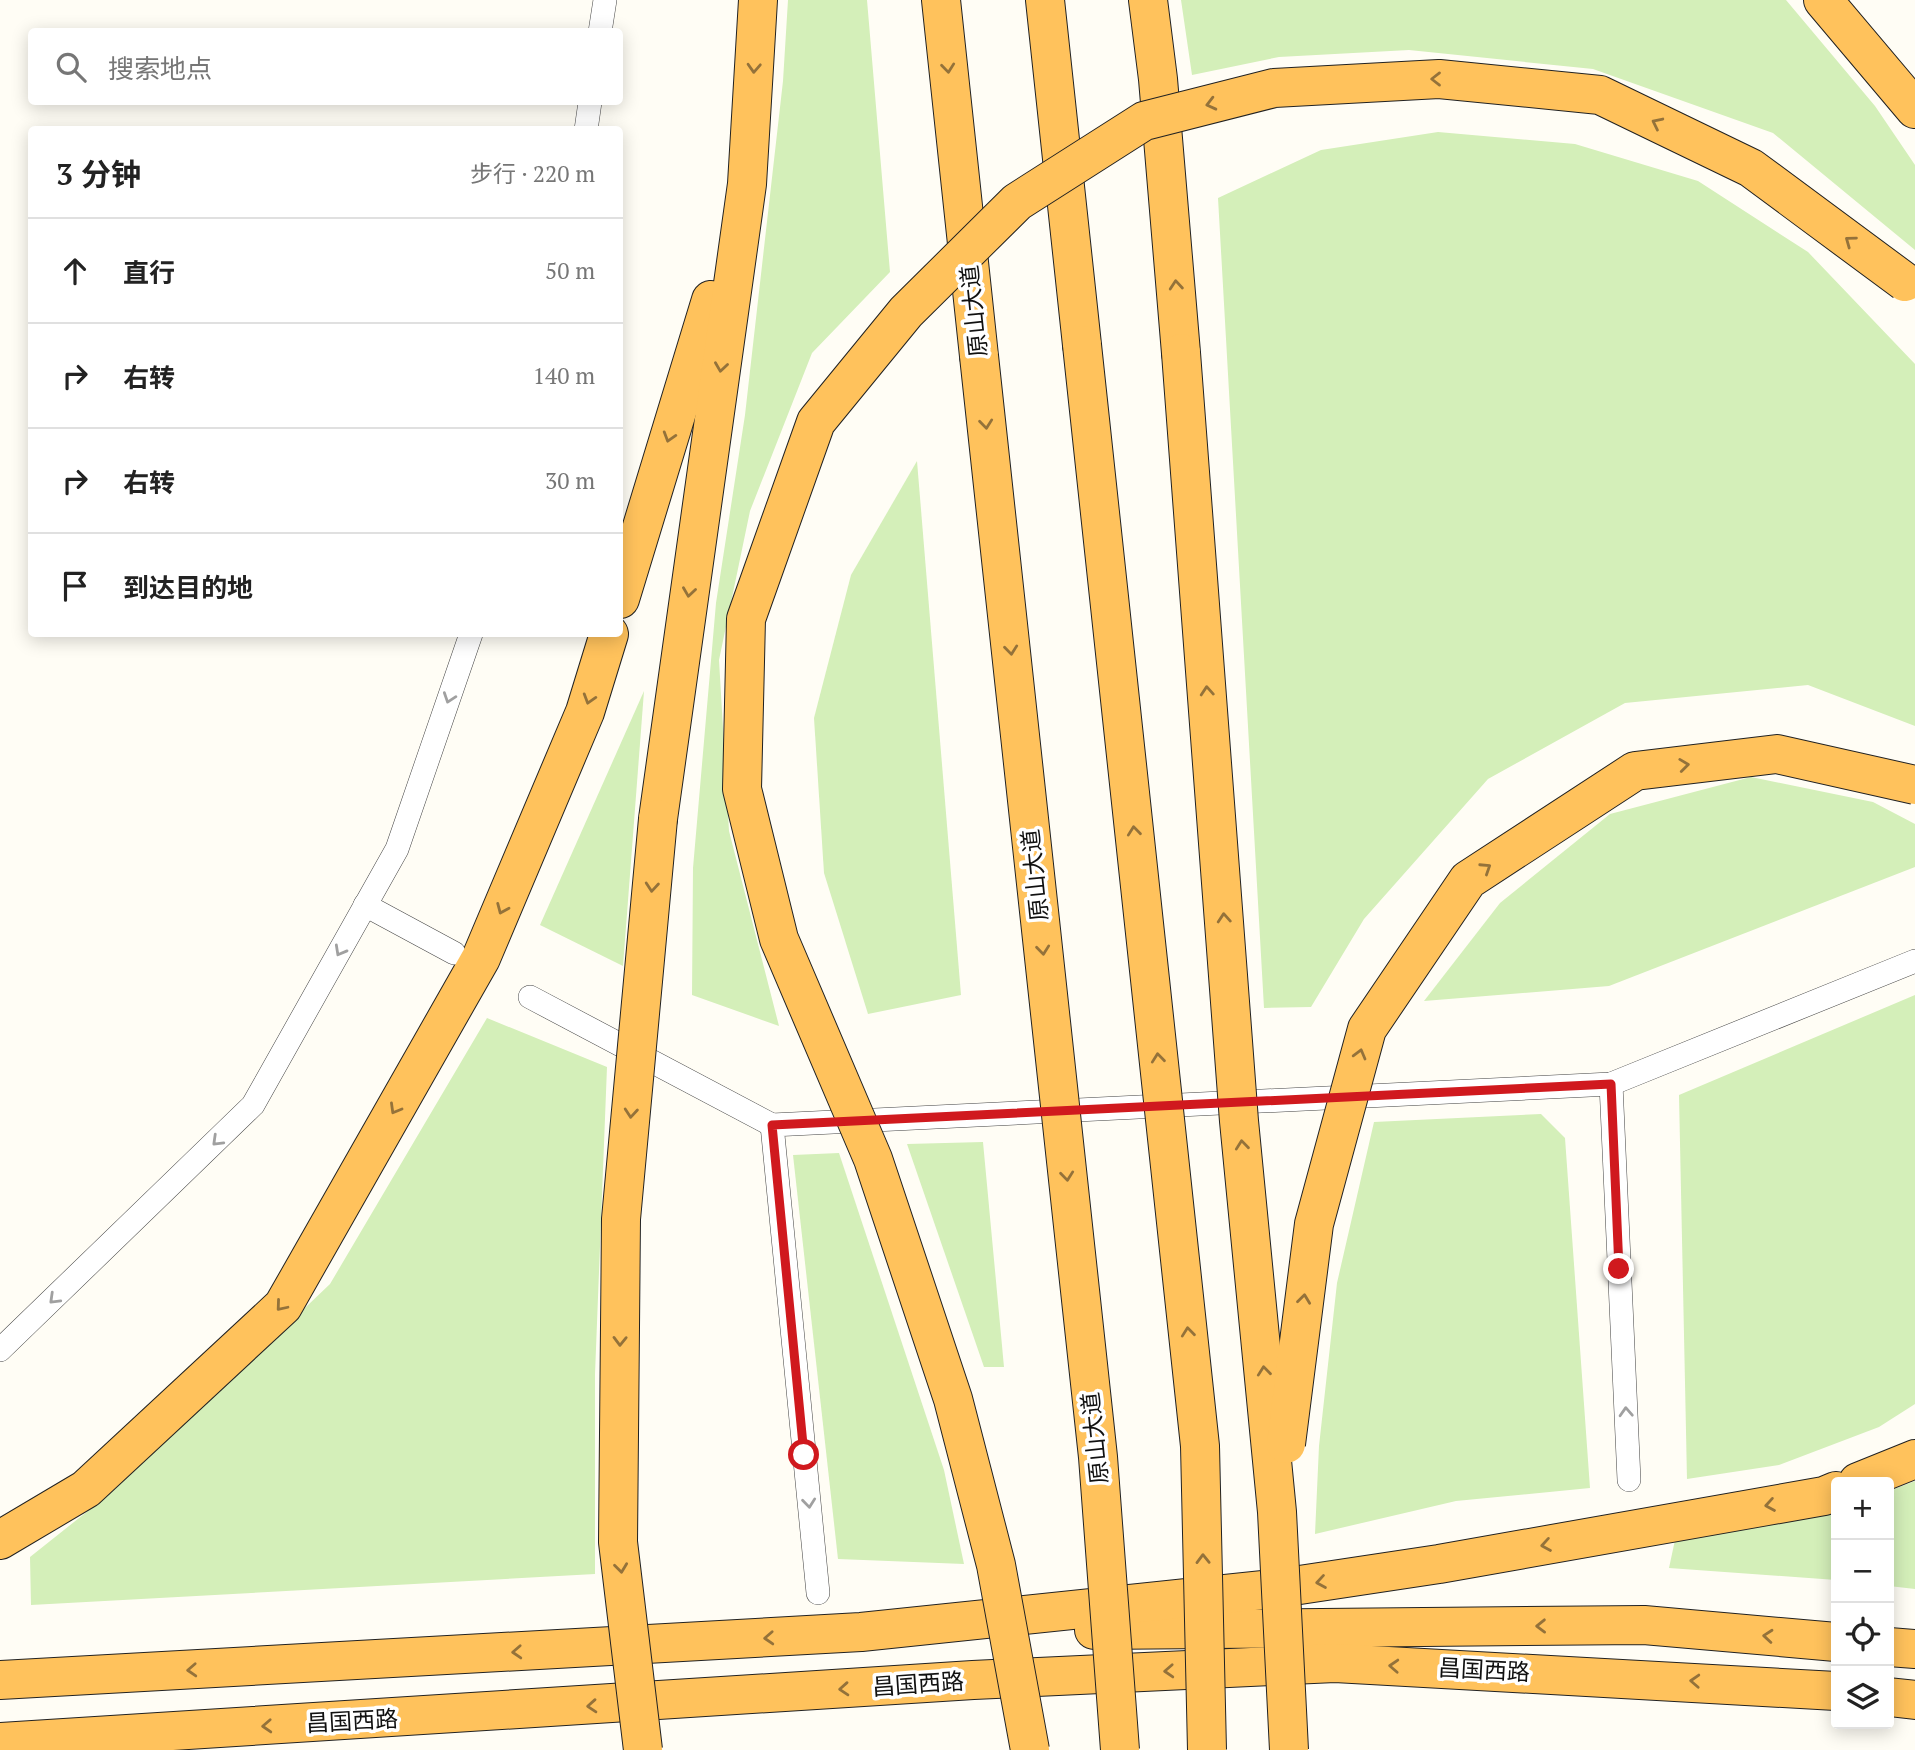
<!DOCTYPE html>
<html lang="zh">
<meta charset="utf-8">
<style>
:root{--surface:#fff;--page:#f2f2f2;--text:#222;--muted:#767676;--line:#e0e0e0}
body{margin:0;font-family:"PT Serif","Noto Sans SC",serif;background:var(--page);color:var(--text)}
.controls{position:absolute;right:21px;bottom:21px;display:grid;overflow:hidden;border-radius:7px;box-shadow:0 4px 18px #0003}
.controls button{width:63px;height:63px;display:grid;place-items:center;padding:0;border:0;border-bottom:2px solid var(--line);background:var(--surface);color:var(--text);font:35px sans-serif}
.stop{position:absolute;width:21px;height:21px;margin:-16px;border:5px solid #d0191e;border-radius:50%;background:#fff}
.stop.end{background:#d0191e;border-color:#fff;box-shadow:0 2px 7px #0008}
.list{margin:0;padding:0;list-style:none}
h2{display:flex;justify-content:space-between;align-items:center;height:91px;margin:0;padding:0 28px;font-size:30px}
h2 small{font-size:23px;font-weight:400;color:var(--muted)}
.list li{display:grid;grid-template-columns:46px 1fr auto;gap:21px;align-items:center;box-sizing:border-box;height:105px;padding:0 28px;border-top:2px solid var(--line)}
.list b{display:block;font-size:26px;white-space:nowrap}
.list em{font-size:23px;font-style:normal;color:var(--muted)}
.icon{flex:none;width:38px;height:38px;fill:none;stroke:currentColor;stroke-width:2;stroke-linecap:round;stroke-linejoin:round}
.map{position:relative;flex:none;width:1915px;height:1750px;overflow:hidden}
.search{position:absolute;background:var(--surface);box-shadow:0 4px 18px #0003;left:28px;top:28px;width:595px;height:77px;display:flex;align-items:center;gap:18px;box-sizing:border-box;padding:0 24px;border-radius:7px;color:var(--muted);font-size:26px}
.panel{position:absolute;background:var(--surface);box-shadow:0 4px 18px #0003;left:28px;top:126px;width:595px;height:511px;border-radius:7px}
.map>svg:first-child{display:block}
</style>
<div class="map">
<svg width="1915" height="1750" viewBox="0 0 1915 1750">
<rect width="100%" height="100%" fill="#fffdf5"/>
<g fill="#d4efb9">
<path d="M788,0H867L890,272L812,353L750,511L719,660L729,831L779,1026L692,995L693,868L716,603L745,415L783,81Z"/>
<path d="M1181,0H1786L1875,106L1915,165V250L1773,133L1593,69L1409,50L1279,57L1192,75Z"/>
<path d="M1438,132L1575,144L1698,181L1808,252L1915,364V726L1808,685L1625,703L1488,779L1364,919L1311,1007L1264,1008L1218,198L1321,150Z"/>
<path d="M917,461L961,995L868,1014L824,873L814,718L851,575Z"/>
<path d="M644,691L623,966L540,925Z"/>
<path d="M1751,777L1873,802L1915,824V867L1609,986L1424,1001L1500,903L1610,814Z"/>
<path d="M1915,995V1404L1879,1427L1779,1465L1687,1479L1679,1095Z"/>
<path d="M487,1018L607,1067L595,1374V1574L31,1605L30,1557L113,1491L330,1284Z"/>
<path d="M1541,1114L1565,1138L1590,1488L1456,1501L1315,1534L1319,1446L1337,1283L1374,1122Z"/>
<path d="M983,1142L1004,1367H984L907,1144Z"/>
<path d="M839,1153L944,1470L964,1564L838,1559L793,1155Z"/>
<path d="M1915,1481V1589L1889,1586V1491Z"/>
<path d="M1836,1510V1580L1669,1568L1675,1540Z"/>
</g>
<g fill="none" stroke-linecap="round" stroke-linejoin="round">
<g stroke="#444" stroke-width="24">
<g id="service">
<path d="M600,32L605,0"/>
<path d="M586,130L590,102"/>
<path d="M365,905L454,953"/>
<path d="M530,997L772,1125"/>
<path d="M1611,1084L1629,1480"/>
<path d="M0,1350L253,1105L397,849L471,634"/>
<path d="M818,1593L772,1125L1611,1084L1915,961"/>
</g>
</g>
<g stroke="#222" stroke-width="40">
<g id="trunk">
<path d="M941,0L979,356"/>
<path d="M1045,0L1082,345"/>
<path d="M1148,0L1158,79L1181,353"/>
<path d="M1823,0L1915,109"/>
<path d="M620,599L711,300"/>
<path d="M658,819L747,184L758,0"/>
<path d="M1858,1482L1915,1459"/>
<path d="M0,1540L86,1489L283,1306L481,958L585,712L609,634"/>
<path d="M1094,1630L1644,1625L1836,1642"/>
<path d="M1889,1647L1915,1649"/>
<path d="M0,1680L861,1632L1273,1589L1439,1564L1824,1496L1836,1491"/>
<path d="M1889,1697L1915,1700"/>
<path d="M0,1742L973,1680L1335,1663L1836,1691"/>
</g>
</g>
<use href="#service" stroke="#fff" stroke-width="23"/>
<use href="#trunk" stroke="#ffc25c" stroke-width="38"/>
<g stroke="#222" stroke-width="40" stroke-linecap="butt">
<g id="trunk-bridge">
<path d="M1082,345L1200,1446L1207,1750"/>
<path d="M1181,353L1239,1121L1277,1512L1289,1750"/>
<path d="M979,356L1098,1457L1120,1750"/>
<path d="M1286,1444L1314,1224L1367,1029L1468,880L1635,771L1777,754L1915,785"/>
<path d="M643,1750L618,1542L621,1219L658,819"/>
<path d="M1030,1750L996,1565L953,1399L873,1159L779,939L742,789L746,619L816,422L906,312L1017,202L1144,121L1274,88L1439,79L1600,95L1751,168L1905,282"/>
</g>
</g>
<use href="#trunk-bridge" stroke="#ffc25c" stroke-width="38"/>
</g>
<defs><path id="oneway-chevron" d="M-2-3.5L2.5 0L-2 3.5" fill="none" stroke-width="1.6" stroke-linecap="round" stroke-linejoin="round" transform="scale(1.75)"/></defs>
<g stroke="#94723a">
<use href="#oneway-chevron" transform="translate(754 68) rotate(93)"/>
<use href="#oneway-chevron" transform="translate(948 68) rotate(84)"/>
<use href="#oneway-chevron" transform="translate(1436 79) rotate(-180)"/>
<use href="#oneway-chevron" transform="translate(1211 104) rotate(166)"/>
<use href="#oneway-chevron" transform="translate(1657 123) rotate(-154)"/>
<use href="#oneway-chevron" transform="translate(1850 241) rotate(-144)"/>
<use href="#oneway-chevron" transform="translate(1176 285) rotate(-95)"/>
<use href="#oneway-chevron" transform="translate(721 367) rotate(98)"/>
<use href="#oneway-chevron" transform="translate(986 424) rotate(84)"/>
<use href="#oneway-chevron" transform="translate(669 437) rotate(107)"/>
<use href="#oneway-chevron" transform="translate(689 592) rotate(98)"/>
<use href="#oneway-chevron" transform="translate(1011 650) rotate(84)"/>
<use href="#oneway-chevron" transform="translate(1207 691) rotate(-94)"/>
<use href="#oneway-chevron" transform="translate(589 699) rotate(107)"/>
<use href="#oneway-chevron" transform="translate(1684 765) rotate(-7)"/>
<use href="#oneway-chevron" transform="translate(1134 831) rotate(-96)"/>
<use href="#oneway-chevron" transform="translate(1486 868) rotate(-33)"/>
<use href="#oneway-chevron" transform="translate(652 887) rotate(95)"/>
<use href="#oneway-chevron" transform="translate(502 909) rotate(113)"/>
<use href="#oneway-chevron" transform="translate(1224 918) rotate(-94)"/>
<use href="#oneway-chevron" transform="translate(1043 950) rotate(84)"/>
<use href="#oneway-chevron" transform="translate(1360 1054) rotate(-75)"/>
<use href="#oneway-chevron" transform="translate(1158 1058) rotate(-96)"/>
<use href="#oneway-chevron" transform="translate(395 1109) rotate(120)"/>
<use href="#oneway-chevron" transform="translate(631 1113) rotate(95)"/>
<use href="#oneway-chevron" transform="translate(1242 1145) rotate(-96)"/>
<use href="#oneway-chevron" transform="translate(1067 1176) rotate(84)"/>
<use href="#oneway-chevron" transform="translate(1304 1299) rotate(-83)"/>
<use href="#oneway-chevron" transform="translate(281 1306) rotate(130)"/>
<use href="#oneway-chevron" transform="translate(1188 1332) rotate(-96)"/>
<use href="#oneway-chevron" transform="translate(620 1341) rotate(91)"/>
<use href="#oneway-chevron" transform="translate(1264 1371) rotate(-96)"/>
<use href="#oneway-chevron" transform="translate(1770 1505) rotate(170)"/>
<use href="#oneway-chevron" transform="translate(1546 1545) rotate(170)"/>
<use href="#oneway-chevron" transform="translate(1203 1559) rotate(-91)"/>
<use href="#oneway-chevron" transform="translate(621 1568) rotate(83)"/>
<use href="#oneway-chevron" transform="translate(1321 1582) rotate(171)"/>
<use href="#oneway-chevron" transform="translate(1541 1626) rotate(179)"/>
<use href="#oneway-chevron" transform="translate(1768 1636) rotate(-175)"/>
<use href="#oneway-chevron" transform="translate(769 1638) rotate(177)"/>
<use href="#oneway-chevron" transform="translate(517 1652) rotate(177)"/>
<use href="#oneway-chevron" transform="translate(1394 1666) rotate(-177)"/>
<use href="#oneway-chevron" transform="translate(192 1670) rotate(177)"/>
<use href="#oneway-chevron" transform="translate(1169 1671) rotate(177)"/>
<use href="#oneway-chevron" transform="translate(1695 1681) rotate(-177)"/>
<use href="#oneway-chevron" transform="translate(844 1689) rotate(176)"/>
<use href="#oneway-chevron" transform="translate(592 1706) rotate(176)"/>
<use href="#oneway-chevron" transform="translate(267 1726) rotate(177)"/>
</g>
<g stroke="#a0a0a0">
<use href="#oneway-chevron" transform="translate(449 698) rotate(109)"/>
<use href="#oneway-chevron" transform="translate(340 951) rotate(119)"/>
<use href="#oneway-chevron" transform="translate(217 1141) rotate(136)"/>
<use href="#oneway-chevron" transform="translate(54 1299) rotate(136)"/>
<use href="#oneway-chevron" transform="translate(1626 1412) rotate(-93)"/>
<use href="#oneway-chevron" transform="translate(809 1503) rotate(84)"/>
</g>
<g fill="none" stroke-linecap="round" stroke-linejoin="round">
<path stroke="#d0191e" stroke-width="9" d="M804,1455L772,1125L1611,1084L1619,1269"/>
</g>
<g text-anchor="middle" stroke-width="7" stroke-linejoin="round" paint-order="stroke">
<g font-size="23" fill="#111" stroke="#fff">
<text transform="translate(974 311) rotate(-96)" y="8">原山大道</text>
<text transform="translate(1035 875) rotate(-96)" y="8">原山大道</text>
<text transform="translate(1095 1438) rotate(-96)" y="8">原山大道</text>
<text transform="translate(1484 1670) rotate(3)" y="8">昌国西路</text>
<text transform="translate(918 1684) rotate(-4)" y="8">昌国西路</text>
<text transform="translate(352 1721) rotate(-3)" y="8">昌国西路</text>
</g>
</g>
</svg>
<div class="controls">
<button>+</button>
<button>−</button>
<button><svg class="icon" aria-label="locate" viewBox="0 0 24 24"><circle cx="12" cy="12" r="6"/><path d="M12 2v4M12 18v4M2 12h4M18 12h4"/></svg></button>
<button><svg class="icon" aria-label="layers" viewBox="0 0 24 24"><path d="M12 4l9 5-9 5-9-5zM3 14l9 5 9-5"/></svg></button>
</div>
<div class="stop" style="left:804px;top:1455px"></div>
<div class="stop end" style="left:1619px;top:1269px"></div>
<div class="search"><svg class="icon" aria-label="search" viewBox="0 0 24 24"><circle cx="10" cy="10" r="6"/><path d="M15 15l6 6"/></svg>搜索地点</div>
<section class="panel">
<h2>3 分钟<small>步行 · 220 m</small></h2>
<ul class="list">
<li><svg class="icon" aria-label="ahead" viewBox="0 0 24 24"><path d="M12 20V5M6 11l6-6 6 6"/></svg><div><b>直行</b></div><em>50 m</em></li>
<li><svg class="icon" aria-label="right" viewBox="0 0 24 24"><path d="M7 20v-9h11M14 6l5 5-5 5"/></svg><div><b>右转</b></div><em>140 m</em></li>
<li><svg class="icon" aria-label="right" viewBox="0 0 24 24"><path d="M7 20v-9h11M14 6l5 5-5 5"/></svg><div><b>右转</b></div><em>30 m</em></li>
<li><svg class="icon" aria-label="arrive" viewBox="0 0 24 24"><path d="M6 21V4h12l-3 4 3 4H6"/></svg><div><b>到达目的地</b></div></li>
</ul>
</section>
</div>
